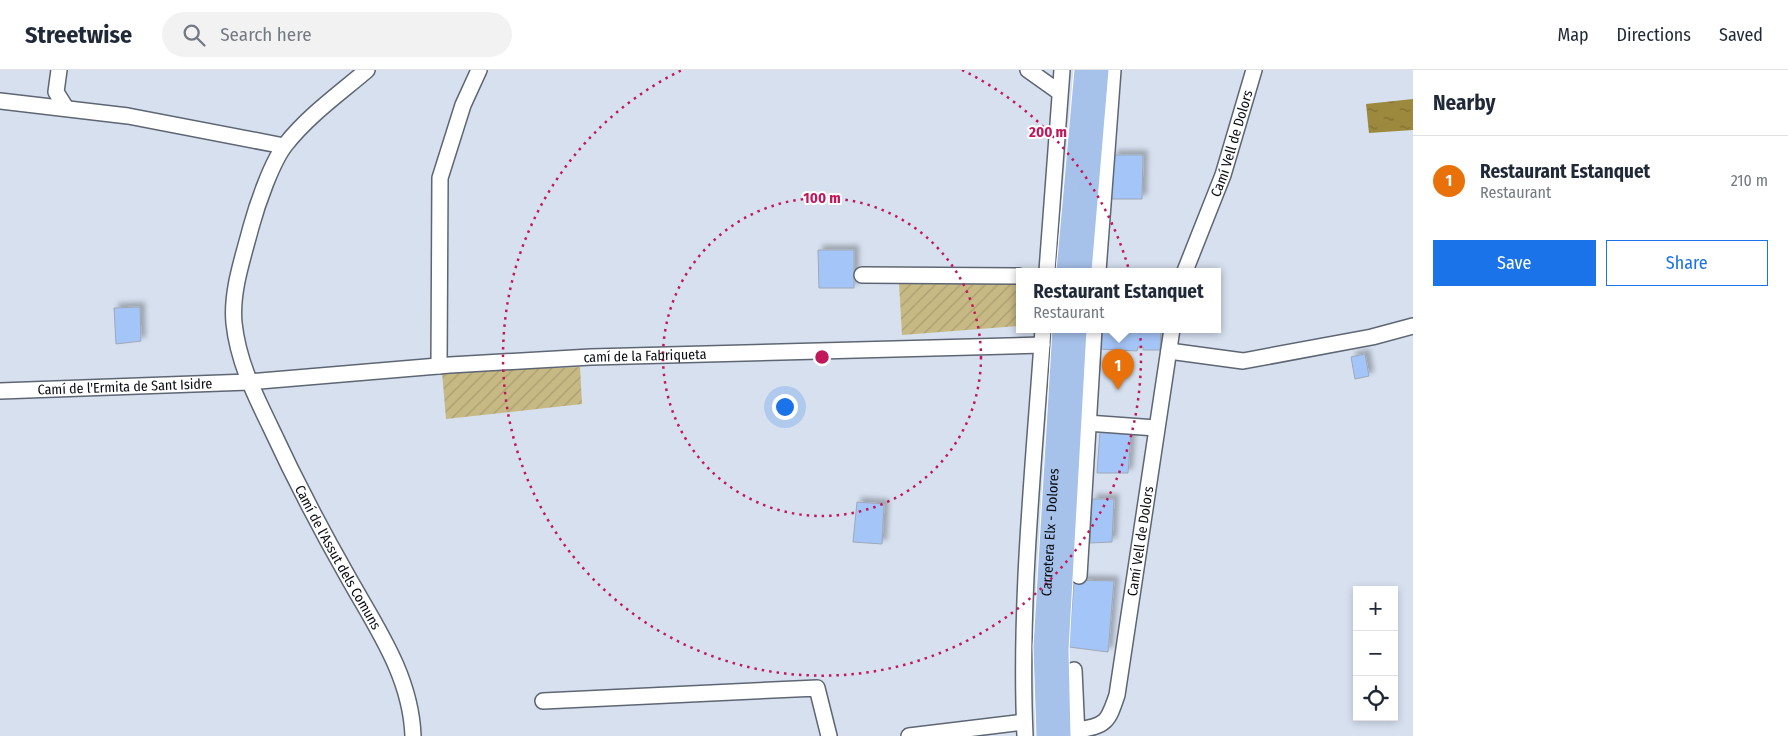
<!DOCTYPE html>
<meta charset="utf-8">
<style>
:root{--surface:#fff;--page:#f2f2f3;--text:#1f2937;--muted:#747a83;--line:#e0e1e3;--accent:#1a73e8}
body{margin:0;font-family:"Fira Sans Condensed",sans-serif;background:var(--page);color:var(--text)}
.controls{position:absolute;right:15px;bottom:15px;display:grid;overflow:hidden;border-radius:0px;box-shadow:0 2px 8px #0003}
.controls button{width:45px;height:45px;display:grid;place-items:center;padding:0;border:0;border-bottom:1px solid var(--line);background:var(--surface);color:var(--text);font:25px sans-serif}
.you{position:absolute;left:784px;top:336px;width:18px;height:18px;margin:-12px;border:4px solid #fff;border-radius:50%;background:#1a73e8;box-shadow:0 0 0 8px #1a73e833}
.badge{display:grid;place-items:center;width:32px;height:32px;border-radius:50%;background:var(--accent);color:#fff;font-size:16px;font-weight:700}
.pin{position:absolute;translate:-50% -41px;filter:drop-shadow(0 1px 2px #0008)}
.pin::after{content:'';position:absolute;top:26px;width:18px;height:15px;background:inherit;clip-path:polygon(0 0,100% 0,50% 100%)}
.popup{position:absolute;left:1016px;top:198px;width:205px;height:65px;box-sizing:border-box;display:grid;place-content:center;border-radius:0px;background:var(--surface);filter:drop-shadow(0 1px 4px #0005);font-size:16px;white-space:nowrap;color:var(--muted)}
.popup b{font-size:19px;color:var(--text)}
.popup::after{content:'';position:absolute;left:50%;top:100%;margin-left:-10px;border:10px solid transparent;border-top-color:var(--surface)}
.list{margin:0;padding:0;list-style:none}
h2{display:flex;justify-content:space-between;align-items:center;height:65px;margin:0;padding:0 20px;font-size:21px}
h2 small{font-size:16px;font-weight:400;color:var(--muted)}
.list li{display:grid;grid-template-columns:32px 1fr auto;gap:15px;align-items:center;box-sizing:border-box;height:90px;padding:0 20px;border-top:1px solid var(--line)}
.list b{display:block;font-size:19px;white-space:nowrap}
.list p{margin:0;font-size:16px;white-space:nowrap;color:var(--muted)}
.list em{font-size:16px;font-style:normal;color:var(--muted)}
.actions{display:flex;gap:10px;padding:15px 20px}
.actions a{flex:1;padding:11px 0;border:1px solid var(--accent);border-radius:0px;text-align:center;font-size:18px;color:var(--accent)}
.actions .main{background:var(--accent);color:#fff}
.icon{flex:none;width:28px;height:28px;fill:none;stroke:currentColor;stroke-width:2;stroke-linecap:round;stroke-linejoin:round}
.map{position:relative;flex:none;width:1413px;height:666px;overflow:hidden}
header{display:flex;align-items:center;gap:30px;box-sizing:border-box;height:70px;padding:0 25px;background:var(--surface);border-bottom:1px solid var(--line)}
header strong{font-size:24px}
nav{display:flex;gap:28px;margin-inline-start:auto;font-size:18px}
.search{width:350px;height:45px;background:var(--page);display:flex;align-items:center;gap:12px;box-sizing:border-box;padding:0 18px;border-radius:28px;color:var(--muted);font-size:19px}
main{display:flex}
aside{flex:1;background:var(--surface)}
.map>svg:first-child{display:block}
</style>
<header>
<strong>Streetwise</strong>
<div class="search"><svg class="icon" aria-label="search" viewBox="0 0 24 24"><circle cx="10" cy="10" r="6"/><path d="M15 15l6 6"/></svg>Search here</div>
<nav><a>Map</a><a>Directions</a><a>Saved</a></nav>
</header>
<main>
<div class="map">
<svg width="1413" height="666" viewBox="0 0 1413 666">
<defs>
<pattern id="garden-furrows" width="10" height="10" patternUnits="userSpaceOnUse" patternTransform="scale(1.25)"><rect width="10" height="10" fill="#c7b984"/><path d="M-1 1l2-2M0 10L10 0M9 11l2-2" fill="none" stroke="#aa9e71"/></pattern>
<pattern id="water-ripples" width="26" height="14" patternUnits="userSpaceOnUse" patternTransform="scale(1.25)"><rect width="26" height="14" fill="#9d893d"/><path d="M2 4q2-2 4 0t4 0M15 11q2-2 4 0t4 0" fill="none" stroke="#7e6e32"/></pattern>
<filter id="shadow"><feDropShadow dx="4.5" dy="-4.5" stdDeviation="2.5" flood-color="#0004"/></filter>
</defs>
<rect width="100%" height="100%" fill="#d6e0ef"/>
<g fill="url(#garden-furrows)">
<path d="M1019,208V256L902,265L899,213Z"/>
<path d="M580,297L582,334L446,349L442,302Z"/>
</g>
<path fill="url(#water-ripples)" d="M1413,29V60L1369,63L1366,34Z"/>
<g fill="#a4c5f7" stroke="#9fa8b7" filter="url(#shadow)">
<path d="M1113,85H1143L1142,129H1109Z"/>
<path d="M818,180H854V218H819Z"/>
<path d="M140,237L141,271L116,274L114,238Z"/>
<path d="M1099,259H1161L1160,280H1143V277H1138L1137,281L1098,279Z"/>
<path d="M1365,284L1369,306L1355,309L1351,287Z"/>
<path d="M1100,361L1131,363L1128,403H1097Z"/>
<path d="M1092,429H1114L1112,472L1090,473Z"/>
<path d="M857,432L884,434L882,474L853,472Z"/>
<path d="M1074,510L1114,511L1108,582L1069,577Z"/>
</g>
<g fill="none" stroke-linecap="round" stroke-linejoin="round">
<g stroke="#5e6673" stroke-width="18">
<g id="minor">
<path d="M59,0L56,22L66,38"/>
<path id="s1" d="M367,0C339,24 309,45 286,74C272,91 257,135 251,157C243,188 231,221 234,253C238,291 254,323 270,356C294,408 320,458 348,507C376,557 411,606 413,666"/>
<path d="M1028,0L1059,22"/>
<path d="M0,31L128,46L284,76"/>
<path d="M1047,201L1062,0"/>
<path d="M1098,201L1113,0"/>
<path id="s2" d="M1185,201L1223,105L1254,0"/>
<path d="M862,205L1019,206"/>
<path d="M1169,281L1243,291L1372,267L1413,256"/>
<path d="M439,296L440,108L463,35L479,0"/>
<path id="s3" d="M0,321L249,312L450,295L591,287L1042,275"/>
<path d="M1087,353L1156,358"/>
<path d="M1079,506L1094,259"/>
<path d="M1074,600L1077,666"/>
<path d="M543,631L817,618L829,666"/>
<path id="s4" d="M1077,660C1106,656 1108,652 1117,625L1172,259"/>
<path d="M909,666L1024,652"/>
<path d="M1025,666C1019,530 1034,394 1043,259"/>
</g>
</g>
<g stroke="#fff" stroke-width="21">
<g id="major">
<path d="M1066,201L1084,0"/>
<path d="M1082,201L1099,0"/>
<path id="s5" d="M1046,666L1043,577L1062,259"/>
<path d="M1061,666L1059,580L1077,259"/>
</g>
</g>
<use href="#minor" stroke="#fff" stroke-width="15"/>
<use href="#major" stroke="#a6c1ea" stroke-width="19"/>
</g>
<g fill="none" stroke="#c2185b" stroke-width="2.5" stroke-dasharray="2.5 5">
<circle cx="822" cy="287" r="159"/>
<path d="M962 0A319 319 0 1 1 682 0"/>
</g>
<g text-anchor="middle" stroke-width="4" stroke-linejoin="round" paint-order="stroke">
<g font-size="14" fill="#090c10" stroke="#fff">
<text dy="5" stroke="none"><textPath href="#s2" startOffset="136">Camí Vell de Dolors</textPath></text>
<text dy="5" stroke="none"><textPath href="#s3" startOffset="646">camí de la Fabriqueta</textPath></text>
<text dy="5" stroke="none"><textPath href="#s3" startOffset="125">Camí de l'Ermita de Sant Isidre</textPath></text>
<text dy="5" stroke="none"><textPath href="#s5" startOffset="204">Carretera Elx - Dolores</textPath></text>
<text dy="5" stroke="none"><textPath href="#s4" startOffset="214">Camí Vell de Dolors</textPath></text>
<text dy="5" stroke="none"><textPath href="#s1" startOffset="556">Camí de l'Assut dels Comuns</textPath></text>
</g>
</g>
<circle cx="822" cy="287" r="8" fill="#c2185b" stroke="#fff" stroke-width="2.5"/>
<g font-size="15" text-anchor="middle" font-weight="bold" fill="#c2185b" stroke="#fff" stroke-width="4" stroke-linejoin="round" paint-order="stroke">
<text x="1048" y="67">200 m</text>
<text x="822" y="133">100 m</text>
</g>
</svg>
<div class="controls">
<button>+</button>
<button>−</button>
<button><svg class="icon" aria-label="locate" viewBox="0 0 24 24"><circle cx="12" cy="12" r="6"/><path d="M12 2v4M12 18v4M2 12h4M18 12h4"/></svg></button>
</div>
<div class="you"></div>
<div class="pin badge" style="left:1118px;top:320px;background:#e8710a">1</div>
<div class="popup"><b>Restaurant Estanquet</b>Restaurant</div>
</div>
<aside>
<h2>Nearby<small></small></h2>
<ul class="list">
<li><span class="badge" style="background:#e8710a">1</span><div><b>Restaurant Estanquet</b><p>Restaurant</p></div><em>210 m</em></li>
</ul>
<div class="actions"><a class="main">Save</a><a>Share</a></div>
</aside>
</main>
